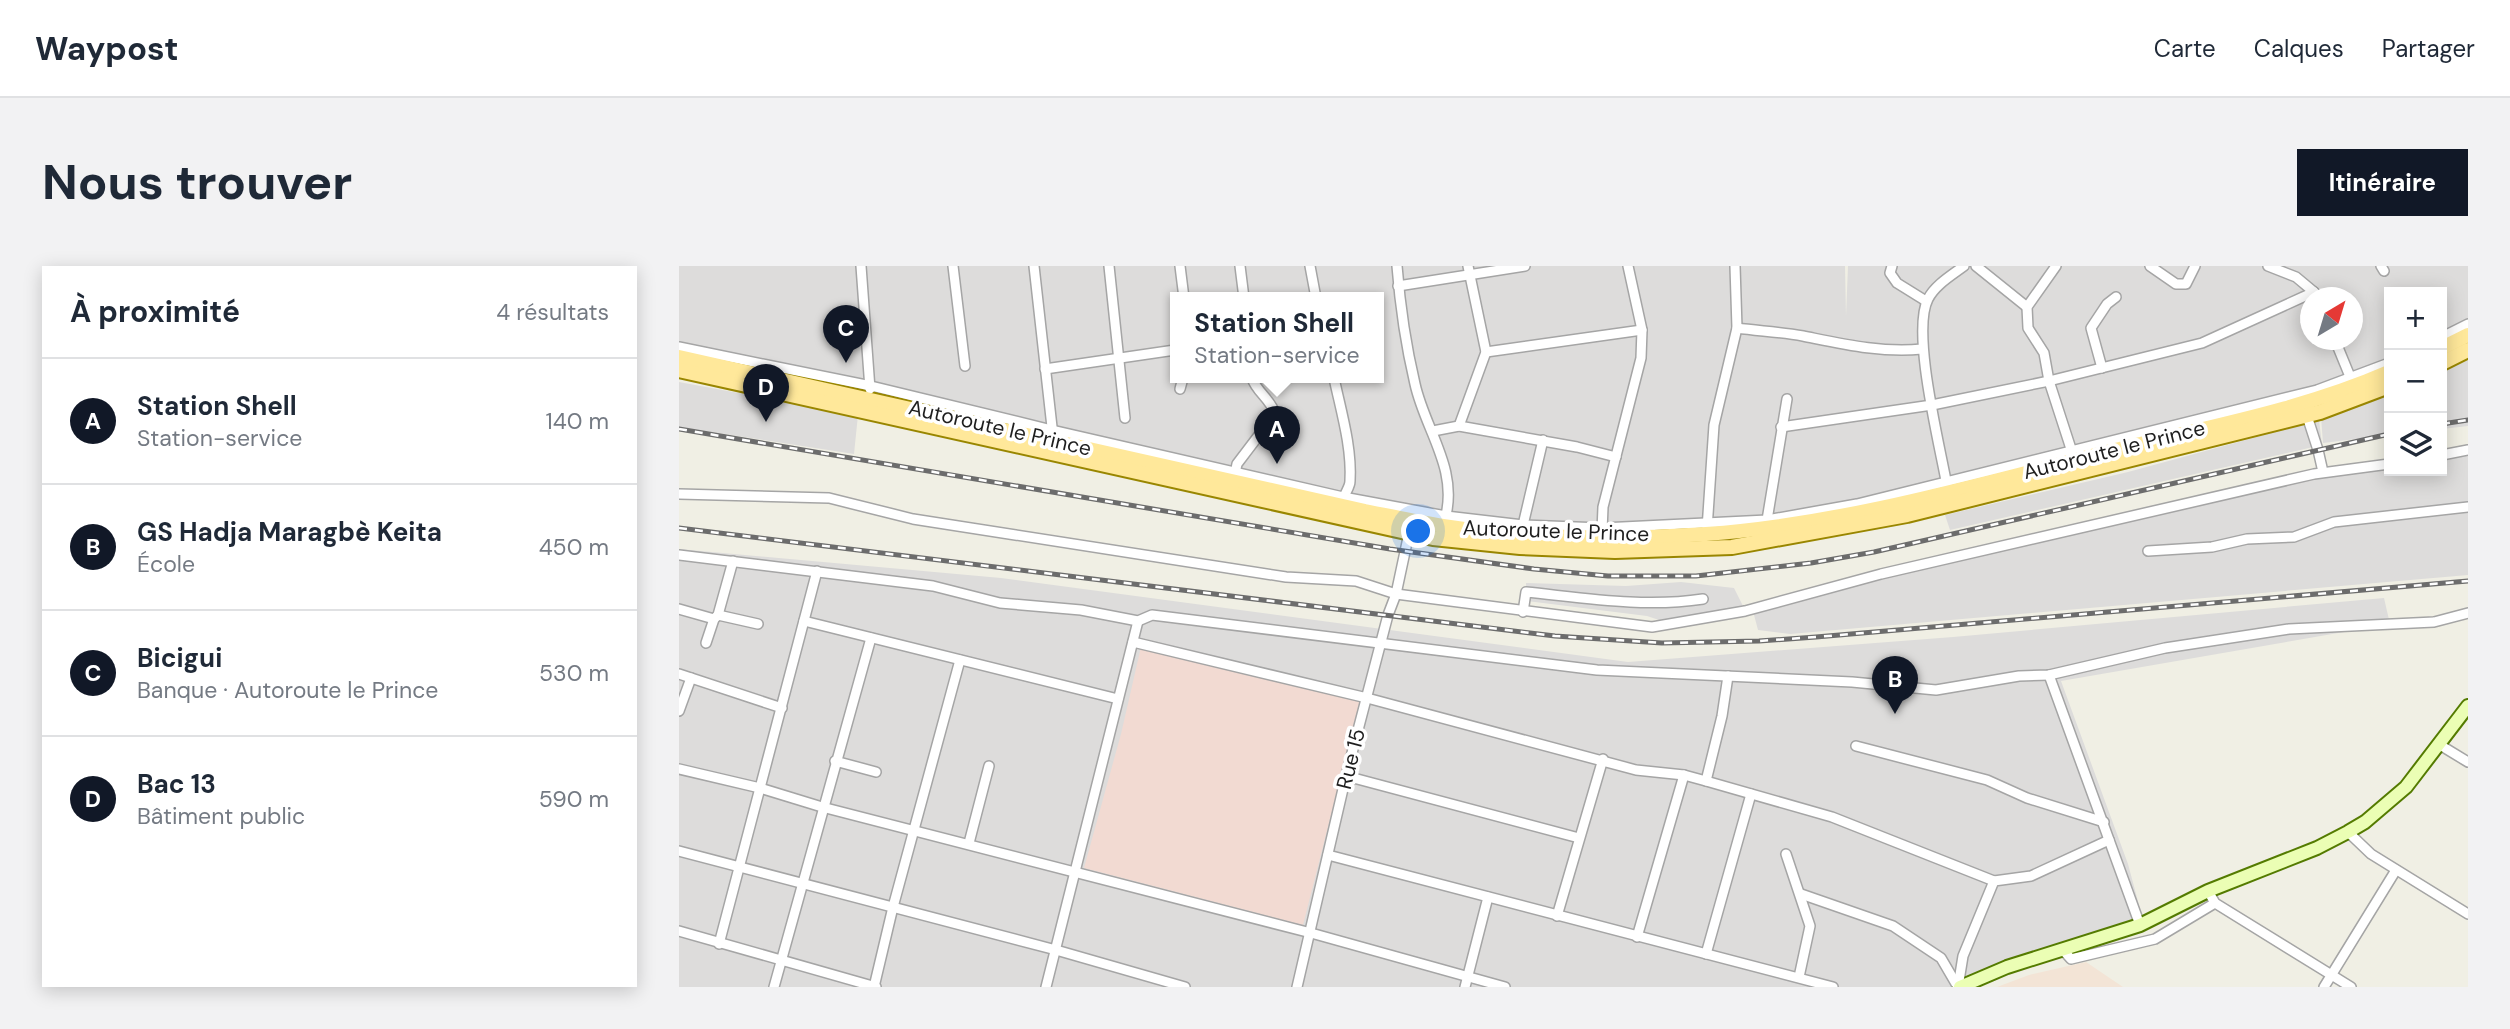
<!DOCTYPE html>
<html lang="fr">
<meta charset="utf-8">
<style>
:root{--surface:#fff;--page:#f2f2f3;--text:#1f2937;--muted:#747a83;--line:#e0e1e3;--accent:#111827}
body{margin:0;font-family:"DM Sans",sans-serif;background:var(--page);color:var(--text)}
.controls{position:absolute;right:21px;top:21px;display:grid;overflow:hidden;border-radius:0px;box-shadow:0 4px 18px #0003}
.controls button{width:63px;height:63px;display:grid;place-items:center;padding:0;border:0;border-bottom:2px solid var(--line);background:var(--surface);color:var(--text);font:35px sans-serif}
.compass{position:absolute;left:1621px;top:21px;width:63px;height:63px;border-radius:50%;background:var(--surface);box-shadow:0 4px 18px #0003;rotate:38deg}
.you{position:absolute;left:740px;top:266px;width:24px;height:24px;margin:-18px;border:5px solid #fff;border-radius:50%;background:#1a73e8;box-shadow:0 0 0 10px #1a73e833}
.badge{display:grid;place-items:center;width:46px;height:46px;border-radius:50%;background:var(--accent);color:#fff;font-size:23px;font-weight:700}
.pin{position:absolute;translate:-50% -58px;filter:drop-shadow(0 2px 4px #0008)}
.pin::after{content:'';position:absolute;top:37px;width:24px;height:21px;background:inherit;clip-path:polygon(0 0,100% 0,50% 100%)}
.popup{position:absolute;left:491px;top:26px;width:214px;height:91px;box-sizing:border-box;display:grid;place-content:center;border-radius:0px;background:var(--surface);filter:drop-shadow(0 2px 5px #0005);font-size:23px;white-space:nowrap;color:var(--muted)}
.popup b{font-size:26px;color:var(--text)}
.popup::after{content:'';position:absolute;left:50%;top:100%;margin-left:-14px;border:14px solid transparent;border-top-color:var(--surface)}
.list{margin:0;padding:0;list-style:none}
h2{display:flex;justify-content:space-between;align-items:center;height:91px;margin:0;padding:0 28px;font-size:30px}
h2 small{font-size:23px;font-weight:400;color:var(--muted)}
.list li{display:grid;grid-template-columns:46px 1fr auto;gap:21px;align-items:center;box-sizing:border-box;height:126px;padding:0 28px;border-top:2px solid var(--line)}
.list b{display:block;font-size:26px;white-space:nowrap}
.list p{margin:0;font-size:23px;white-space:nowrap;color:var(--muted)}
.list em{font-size:23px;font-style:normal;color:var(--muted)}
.icon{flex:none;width:38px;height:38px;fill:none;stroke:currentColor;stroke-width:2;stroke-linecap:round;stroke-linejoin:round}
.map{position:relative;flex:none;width:1789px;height:721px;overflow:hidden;border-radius:0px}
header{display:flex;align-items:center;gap:42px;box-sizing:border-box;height:98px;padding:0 35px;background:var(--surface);border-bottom:2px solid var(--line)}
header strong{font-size:33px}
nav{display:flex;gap:38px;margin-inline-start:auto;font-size:24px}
.intro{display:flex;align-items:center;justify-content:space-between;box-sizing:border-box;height:168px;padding:0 42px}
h1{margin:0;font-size:49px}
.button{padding:18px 32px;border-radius:0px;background:var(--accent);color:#fff;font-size:24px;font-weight:700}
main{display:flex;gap:42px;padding:0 42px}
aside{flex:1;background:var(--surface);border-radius:0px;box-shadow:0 4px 18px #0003}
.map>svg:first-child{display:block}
</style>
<header>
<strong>Waypost</strong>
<nav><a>Carte</a><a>Calques</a><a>Partager</a></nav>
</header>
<div class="intro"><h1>Nous trouver</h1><a class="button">Itinéraire</a></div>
<main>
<aside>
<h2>À proximité<small>4 résultats</small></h2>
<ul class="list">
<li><span class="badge">A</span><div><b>Station Shell</b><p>Station-service</p></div><em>140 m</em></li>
<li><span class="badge">B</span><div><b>GS Hadja Maragbè Keita</b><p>École</p></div><em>450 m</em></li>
<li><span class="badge">C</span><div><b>Bicigui</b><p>Banque · Autoroute le Prince</p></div><em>530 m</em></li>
<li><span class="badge">D</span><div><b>Bac 13</b><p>Bâtiment public</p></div><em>590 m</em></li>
</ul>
</aside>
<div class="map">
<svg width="1789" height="721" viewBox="0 0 1789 721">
<rect width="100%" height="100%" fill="#f0efe4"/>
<g fill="#dddcdb" fill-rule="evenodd">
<path d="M0,0H1166L1167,50L1169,0H1789V61L1763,71V26H1710V93L1615,132L1301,206L1081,256L802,263L269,139L0,86ZM496,32H700V112H496ZM1632,32H1674V74H1632Z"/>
<path d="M1789,88V160L1763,163V99Z"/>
<path d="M0,116L179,149L175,188L0,161Z"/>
<path d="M1710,122V169L1644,177L1642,151Z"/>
<path d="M1640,154L1643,179L1271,264L1266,249L1449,206Z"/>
<path d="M1789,188V309L1111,368L1079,364L1074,345L1599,214L1710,199V205H1763V192Z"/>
<path d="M0,283L322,312L949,396L1274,371L1705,332L1711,358L1382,415L1449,598L1464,654L1280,715L1274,721H0Z"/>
<path d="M1002,316L1055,322L1064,340L998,355H983L968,350L848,335L847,317L947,320Z"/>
</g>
<path fill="#f2dad2" d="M462,381L681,435L624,659L405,602L442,468Z"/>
<path fill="#f3e4d6" d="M1407,696L1444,721H1318L1350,709Z"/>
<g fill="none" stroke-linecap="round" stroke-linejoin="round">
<g stroke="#a5a5a5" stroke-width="12">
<g id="minor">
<path d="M182,0L191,123"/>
<path d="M274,0L286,100"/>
<path d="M355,0L374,170"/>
<path d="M430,0L446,152"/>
<path d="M501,0L505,32"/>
<path d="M561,0L565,32"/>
<path d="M631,0L637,32"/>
<path d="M718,0C721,39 727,80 736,118C746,164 780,203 766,253"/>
<path d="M1213,0L1211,7L1218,17L1247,35"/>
<path d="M1297,0L1348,41"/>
<path d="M1377,0L1348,41L1349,62L1365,87L1370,115L1394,189"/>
<path d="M1471,0L1497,18H1507L1516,0"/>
<path d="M1589,0L1617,11L1635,26"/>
<path d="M1702,0L1705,5"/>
<path d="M719,20L846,0"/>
<path d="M1058,62C1080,65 1102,66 1124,70C1164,78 1202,87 1243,83"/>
<path d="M1763,71L1789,58"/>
<path d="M1656,74L1672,113"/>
<path d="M0,81L192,120L373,164L664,231L767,250L844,259L923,262L1088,254L1178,238L1638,124L1710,97"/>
<path d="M807,86L963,64"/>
<path d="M1423,102L1412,62L1428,38L1437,31"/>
<path d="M366,103L496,84"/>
<path d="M655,112C662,145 673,181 671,215C671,222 665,227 664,235"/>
<path d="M501,123L504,112"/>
<path d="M1628,150L1639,184L1644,206"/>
<path d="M780,160L807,86L789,0"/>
<path d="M1102,161L1253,139L1370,115L1523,77L1635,26L1638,32"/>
<path d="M754,165L780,160L898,181L937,191"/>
<path d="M1763,189L1789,184"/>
<path d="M555,212L558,198L596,148C592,133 578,127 573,112"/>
<path d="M1268,220C1261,180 1232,66 1249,33C1256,19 1273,9 1285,0"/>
<path d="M0,228L150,232L234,253L607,311L677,315L717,328L973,361L1066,345L1202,308L1635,208L1710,198"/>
<path d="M1088,254L1108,133"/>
<path d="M844,259L864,174"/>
<path d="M1028,263L1035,159L1058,62L1056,0"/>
<path d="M923,265L924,241L962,92L963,64L949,0"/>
<path d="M1469,285L1533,281L1568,273L1615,271L1655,256L1789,241"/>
<path d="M0,289L254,320L321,337L402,344L459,355L473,349L918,404L1173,416L1257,424L1340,410L1370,409L1486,382L1610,363L1755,356L1789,347"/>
<path d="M0,343L35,353"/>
<path d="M844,346L847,326C906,332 965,342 1024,333"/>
<path d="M39,349L79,358"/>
<path d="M125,355L439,433"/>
<path d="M454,376L688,432L957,504L1005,509L1027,515L1153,551L1315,615"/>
<path d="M27,377L35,353L39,349L54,295"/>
<path d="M0,408L103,442"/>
<path d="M1370,409L1461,659"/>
<path d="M0,445L12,412"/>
<path d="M1761,479L1789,496"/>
<path d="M1177,480L1308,514L1348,532L1425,556"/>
<path d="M156,495L197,506"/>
<path d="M0,503L81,522L143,541L632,667L826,721"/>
<path d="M667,510L900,572"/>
<path d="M1027,515L1043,450L1049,410"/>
<path d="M1669,566L1692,588L1789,648"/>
<path d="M290,577L310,500"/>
<path d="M0,585L377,684L506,721"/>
<path d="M1107,588L1131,660L1120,711"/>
<path d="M649,589L1154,721"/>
<path d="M1529,625L1536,637L1672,721"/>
<path d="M1122,628L1214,660L1262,692L1279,721"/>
<path d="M878,650L924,493"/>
<path d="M0,665L197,721"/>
<path d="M958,671L1005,509"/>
<path d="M40,678L138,305"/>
<path d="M1384,684L1392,693L1476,673L1536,637"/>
<path d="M1027,688L1072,528"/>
<path d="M95,721L192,372"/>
<path d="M195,721L214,641L281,394"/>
<path d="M367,721L459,355"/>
<path d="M618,721L667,510L709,349L717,328L730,267"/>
<path d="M786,721L809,631"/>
<path d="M1279,721L1284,690L1315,615L1352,610L1430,574"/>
<path d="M1645,721L1717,604"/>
</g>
</g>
<g stroke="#547b00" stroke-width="16">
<path id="secondary" d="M1281,721L1328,701L1461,659L1529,625L1638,582L1669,566L1686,556L1727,521L1789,440"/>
</g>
<g stroke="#998600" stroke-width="18">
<g id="primary">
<path d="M1763,82L1789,69"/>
<path d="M0,91L686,245C712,250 738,256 764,260C849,273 941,274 1027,268C1166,258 1302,218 1436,184C1528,161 1623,144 1710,106"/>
<path d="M1763,97L1789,84"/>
<path d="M0,104L754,272L841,281L936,285L1053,281L1228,249L1641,146L1710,120"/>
</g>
</g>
<use href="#minor" stroke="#fff" stroke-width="9"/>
<use href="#secondary" stroke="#ebfeb4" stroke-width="12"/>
<use href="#primary" stroke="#ffe89a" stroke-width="14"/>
<g stroke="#6c6c6c" stroke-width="5">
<g id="rail">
<path d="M1763,158L1789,154"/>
<path d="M0,163L711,283L855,303L929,310H1017L1132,297L1195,286L1710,168"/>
<path d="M0,262L876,370L983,377L1080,375L1137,371L1789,315"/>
</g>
</g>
<use href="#rail" stroke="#fff" stroke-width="2.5" stroke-dasharray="8" stroke-linecap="butt"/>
</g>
<g text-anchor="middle" stroke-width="7" stroke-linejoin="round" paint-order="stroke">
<g font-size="21" fill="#1e1e1e" stroke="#fff">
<text transform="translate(321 162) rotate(13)" y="7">Autoroute le Prince</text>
<text transform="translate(1435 184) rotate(-14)" y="7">Autoroute le Prince</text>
<text transform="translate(877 265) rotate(2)" y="7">Autoroute le Prince</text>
<text transform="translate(672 493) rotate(-76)" y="7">Rue 15</text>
</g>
</g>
</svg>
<div class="controls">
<button>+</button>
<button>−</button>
<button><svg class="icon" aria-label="layers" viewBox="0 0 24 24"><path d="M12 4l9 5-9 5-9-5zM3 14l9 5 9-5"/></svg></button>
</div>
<svg class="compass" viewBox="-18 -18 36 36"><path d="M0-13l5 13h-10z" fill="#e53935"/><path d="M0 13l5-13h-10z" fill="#747a83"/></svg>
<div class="you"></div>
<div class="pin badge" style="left:598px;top:198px">A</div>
<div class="popup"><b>Station Shell</b>Station-service</div>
<div class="pin badge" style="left:1216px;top:448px">B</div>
<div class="pin badge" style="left:167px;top:97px">C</div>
<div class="pin badge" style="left:87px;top:156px">D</div>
</div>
</main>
